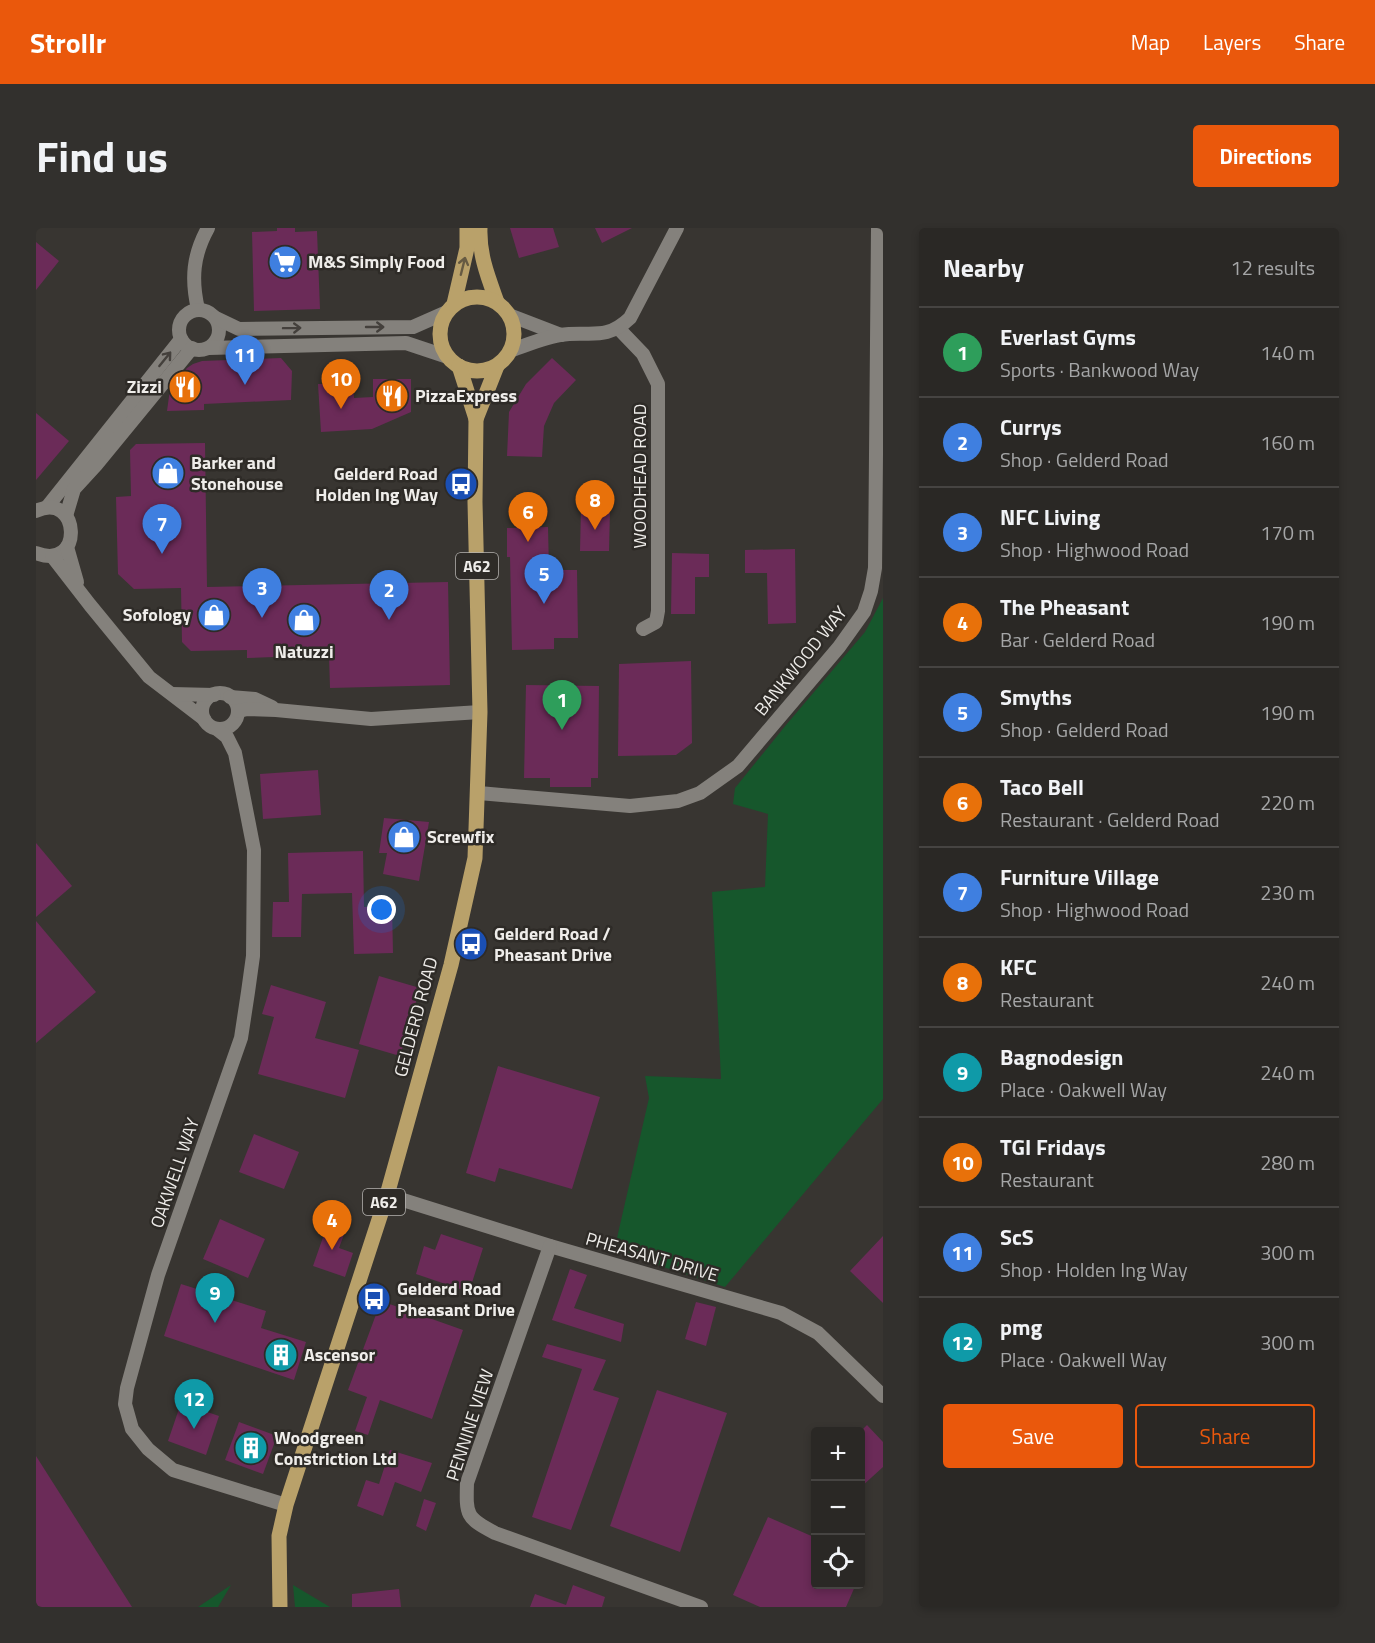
<!DOCTYPE html>
<meta charset="utf-8">
<style>
:root{--surface:#2a2825;--page:#32302d;--text:#f1f3f6;--muted:#a5a6a7;--line:#464442;--accent:#ea580c}
body{margin:0;font-family:"Titillium Web",sans-serif;background:var(--page);color:var(--text)}
.controls{position:absolute;right:18px;bottom:18px;display:grid;overflow:hidden;border-radius:6px;box-shadow:0 3px 9px #0003}
.controls button{width:54px;height:54px;display:grid;place-items:center;padding:0;border:0;border-bottom:2px solid var(--line);background:var(--surface);color:var(--text);font:30px sans-serif}
.you{position:absolute;left:346px;top:682px;width:21px;height:21px;margin:-15px;border:4px solid #fff;border-radius:50%;background:#1a73e8;box-shadow:0 0 0 9px #1a73e833}
.badge{display:grid;place-items:center;width:39px;height:39px;border-radius:50%;background:var(--accent);color:#fff;font-size:20px;font-weight:700}
.pin{position:absolute;translate:-50% -50px;filter:drop-shadow(0 2px 3px #0008)}
.pin::after{content:'';position:absolute;top:32px;width:21px;height:18px;background:inherit;clip-path:polygon(0 0,100% 0,50% 100%)}
.list{margin:0;padding:0;list-style:none}
h2{display:flex;justify-content:space-between;align-items:center;height:78px;margin:0;padding:0 24px;font-size:26px}
h2 small{font-size:20px;font-weight:400;color:var(--muted)}
.list li{display:grid;grid-template-columns:39px 1fr auto;gap:18px;align-items:center;box-sizing:border-box;height:90px;padding:0 24px;border-top:2px solid var(--line)}
.list b{display:block;font-size:22px;white-space:nowrap}
.list p{margin:0;font-size:20px;white-space:nowrap;color:var(--muted)}
.list em{font-size:20px;font-style:normal;color:var(--muted)}
.actions{display:flex;gap:12px;padding:18px 24px}
.actions a{flex:1;padding:14px 0;border:2px solid var(--accent);border-radius:6px;text-align:center;font-size:21px;color:var(--accent)}
.actions .main{background:var(--accent);color:#fff}
.icon{flex:none;width:33px;height:33px;fill:none;stroke:currentColor;stroke-width:2;stroke-linecap:round;stroke-linejoin:round}
.map{position:relative;flex:none;width:847px;height:1379px;overflow:hidden;border-radius:6px}
header{display:flex;align-items:center;gap:36px;box-sizing:border-box;height:84px;padding:0 30px;background:var(--accent);color:#fff}
header strong{font-size:28px}
nav{display:flex;gap:33px;margin-inline-start:auto;font-size:21px}
.intro{display:flex;align-items:center;justify-content:space-between;box-sizing:border-box;height:144px;padding:0 36px}
h1{margin:0;font-size:42px}
.button{padding:15px 27px;border-radius:6px;background:var(--accent);color:#fff;font-size:21px;font-weight:700}
main{display:flex;gap:36px;padding:0 36px}
aside{flex:1;background:var(--surface);border-radius:6px;box-shadow:0 3px 9px #0003}
.map>svg:first-child{display:block}
</style>
<header>
<strong>Strollr</strong>
<nav><a>Map</a><a>Layers</a><a>Share</a></nav>
</header>
<div class="intro"><h1>Find us</h1><a class="button">Directions</a></div>
<main>
<div class="map">
<svg width="847" height="1379" viewBox="0 0 847 1379">
<rect width="100%" height="100%" fill="#383531"/>
<g fill="#16572c">
<path d="M847,370V871L689,1059L578,1023L613,870L609,848L685,851L676,664L729,659L732,586L697,576L699,560L750,497L829,404Z"/>
<path d="M195,1357L182,1379H162Z"/>
<path d="M257,1357L294,1379H259Z"/>
</g>
<g fill="#6b2b58">
<path d="M241,0H259V4L281,3L284,81L218,83L216,4L241,3Z"/>
<path d="M474,0H517L523,19L483,30Z"/>
<path d="M559,0H596L566,15Z"/>
<path d="M0,14L23,33L0,62Z"/>
<path d="M245,130L256,143L255,172L168,176V182L131,183L134,161L151,140L157,136L166,133Z"/>
<path d="M516,130L540,152L518,175L508,198L506,229L471,228L473,184L490,156Z"/>
<path d="M316,144L318,170L337,169V151H375V184L336,201L285,204L282,156H289L295,145Z"/>
<path d="M0,185L33,213L0,252Z"/>
<path d="M169,215L171,359L412,354L414,457L294,460L293,427L211,430V422L155,423L146,414L145,360L98,361L82,346L80,269L95,268L94,222L100,216Z"/>
<path d="M545,280L574,281L573,323H544Z"/>
<path d="M512,299L513,342H541L542,410H518V421L476,422L474,329H471V300Z"/>
<path d="M759,321L760,395L732,396L731,345H709V322Z"/>
<path d="M636,325L673,326V349H659V386H635Z"/>
<path d="M655,433L656,515L640,527L582,528L583,436Z"/>
<path d="M490,457L563,458L562,550H555V559H514V550H488Z"/>
<path d="M282,542L285,587L227,591L224,546Z"/>
<path d="M348,590L393,594L383,653L347,646L351,625H343Z"/>
<path d="M0,615L36,658L0,689Z"/>
<path d="M327,623L328,679L356,678L357,725L318,726L316,665L266,666L265,709H236L237,674H253L252,625Z"/>
<path d="M0,693L60,764L0,815Z"/>
<path d="M343,748L384,760L364,828L323,816Z"/>
<path d="M235,757L290,774L279,810L323,822L309,870L222,846L238,789L226,786Z"/>
<path d="M462,838L564,869L536,961L463,940L459,954L430,945Z"/>
<path d="M218,906L263,924L248,961L203,944Z"/>
<path d="M184,991L229,1011L212,1050L167,1031Z"/>
<path d="M292,995L310,1001L303,1020L317,1025L309,1049L277,1038Z"/>
<path d="M405,1006L447,1020L433,1064L380,1046L388,1018L399,1022Z"/>
<path d="M847,1008V1075L814,1043Z"/>
<path d="M534,1041L551,1047L538,1080L588,1096L585,1114L516,1092Z"/>
<path d="M145,1056L230,1083L225,1100L270,1114L258,1152L128,1108Z"/>
<path d="M345,1073L427,1102L396,1191L344,1172L332,1207L319,1203L331,1169L312,1162Z"/>
<path d="M660,1074L680,1079L670,1118L649,1111Z"/>
<path d="M511,1116L570,1132L557,1162L583,1170L535,1302L496,1289L546,1141L506,1129Z"/>
<path d="M621,1162L691,1185L644,1324L574,1298Z"/>
<path d="M145,1175L183,1188L170,1227L132,1213Z"/>
<path d="M203,1194L241,1208L227,1246L189,1232Z"/>
<path d="M831,1197L847,1214V1239L825,1259V1203Z"/>
<path d="M354,1222L396,1235L385,1264L359,1254L347,1288L321,1278L330,1252L343,1256Z"/>
<path d="M0,1228L96,1379H0Z"/>
<path d="M388,1271L400,1275L390,1303L380,1298Z"/>
<path d="M732,1289L780,1310V1356H820L810,1379H724L697,1367Z"/>
<path d="M537,1357L569,1369L566,1379H494L499,1366L530,1377Z"/>
<path d="M363,1361L365,1379H316V1366Z"/>
</g>
<g fill="none" stroke-linecap="round" stroke-linejoin="round">
<g stroke="#84817c" stroke-width="14">
<path d="M162,81C155,51 157,27 172,0"/>
<circle cx="163" cy="102" r="20"/>
<path d="M473,87L525,107"/>
<path d="M180,90L203,101L377,99L411,84"/>
<path d="M583,101L607,126L622,156V383L620,394L607,401"/>
<path d="M173,120L370,115L412,129"/>
<path d="M474,123C490,117 507,110 524,107C553,102 569,114 594,90L641,0"/>
<path d="M11,279L145,111"/>
<path d="M0,283C44,262 49,344 0,325"/>
<path d="M30,288L38,261L60,237L156,120"/>
<path d="M31,319L41,354"/>
<path d="M16,328L54,377L113,449L168,491"/>
<circle cx="184" cy="483" r="18"/>
<path d="M136,466L178,467"/>
<path d="M194,469L219,471L236,479"/>
<path d="M202,483L212,481L240,482L335,491L444,484"/>
<path d="M181,501L191,509L199,525L218,622L217,728L212,764L205,810L122,1047L91,1160L89,1176L96,1201L112,1221L137,1242L250,1277"/>
<path d="M443,565L594,578L642,573L664,565L702,538L803,419L828,384L835,363L839,340L842,0"/>
<path d="M351,967L514,1018L745,1085L782,1105L847,1168"/>
<path d="M514,1018L431,1255C430,1287 430,1290 459,1305L665,1379"/>
</g>
<g stroke="#b9a16a" stroke-width="15">
<path d="M444,0C443,27 452,49 461,74"/>
<circle cx="441" cy="106" r="37"/>
<path d="M418,76L431,20V0"/>
<path d="M423,138L440,191"/>
<path d="M244,1379L243,1308L250,1277L351,967L415,737L439,630L444,484L439,274L440,191L461,138"/>
</g>
</g>
<defs><path id="oneway-shaft" d="M-6 0H5M1.5-3L5.5 0L1.5 3" fill="none" stroke-width="1.6" stroke-linecap="round" stroke-linejoin="round" transform="scale(1.5)"/></defs>
<use stroke="#665a42" href="#oneway-shaft" transform="translate(427 38) rotate(-76)"/>
<g stroke="#44403c">
<use href="#oneway-shaft" transform="translate(339 99)"/>
<use href="#oneway-shaft" transform="translate(256 100) rotate(-1)"/>
<use href="#oneway-shaft" transform="translate(129 131) rotate(-51)"/>
</g>
<defs>
<g id="supermarket-disc" transform="scale(1.725)"><circle r="9.5" fill="#3f7fe0" stroke="#2e2b27"/><path d="M-6-5.5h2.5l.6 2H6L4.5 2H-2.5L-4.4-4H-6ZM-1.5 3.2a1.3 1.3 0 1 0 .1 0ZM3 3.2a1.3 1.3 0 1 0 .1 0Z" fill="#fff"/></g>
<g id="restaurant-disc" transform="scale(1.725)"><circle r="9.5" fill="#e8710a" stroke="#2e2b27"/><path d="M-5-6h1v4h1v-4h1v4h1v-4h1v5L-1.5 .5V6h-2V.5L-5-1ZM5-6V6H3V1.5H1.5Q1.5-4 5-6Z" fill="#fff"/></g>
<g id="shop-disc" transform="scale(1.725)"><circle r="9.5" fill="#3f7fe0" stroke="#2e2b27"/><path d="M-5-2.5h2.3a2.7 3.5 0 0 1 5.4 0H5L5.5 6h-11ZM-1.5-2.5h3a1.5 2.3 0 0 0-3 0Z" fill="#fff"/></g>
<g id="bus-disc" transform="scale(1.725)"><circle r="9.5" fill="#1a4fb4" stroke="#2e2b27"/><path d="M-5-6H5V4H4V6H2V4H-2V6H-4V4H-5ZM-3.5-4V0h7V-4ZM-3.5 1.2v1.5H-2V1.2ZM2 1.2v1.5H3.5V1.2Z" fill="#fff"/></g>
<g id="building-disc" transform="scale(1.725)"><circle r="9.5" fill="#0f9aa8" stroke="#2e2b27"/><path d="M-4-6H4V6H1V3H-1V6H-4ZM-2.5-4.3h1.7v1.8h-1.7ZM.8-4.3h1.7v1.8H.8ZM-2.5-1h1.7V.8h-1.7ZM.8-1h1.7V.8H.8Z" fill="#fff"/></g>
</defs>
<g fill-rule="evenodd">
<use href="#supermarket-disc" x="249" y="34"/>
<use href="#restaurant-disc" x="149" y="159"/>
<use href="#restaurant-disc" x="356" y="168"/>
<use href="#shop-disc" x="132" y="245"/>
<use href="#bus-disc" x="425" y="256"/>
<use href="#shop-disc" x="178" y="387"/>
<use href="#shop-disc" x="268" y="392"/>
<use href="#shop-disc" x="368" y="609"/>
<use href="#bus-disc" x="435" y="716"/>
<use href="#bus-disc" x="338" y="1071"/>
<use href="#building-disc" x="245" y="1127"/>
<use href="#building-disc" x="215" y="1220"/>
</g>
<g text-anchor="middle" stroke-width="5" stroke-linejoin="round" paint-order="stroke">
<g fill="#2e2b27" stroke="#b5b3b0" stroke-width="1.5">
<rect x="420" y="325" width="42" height="26" rx="4.5"/>
<rect x="327" y="961" width="42" height="26" rx="4.5"/>
</g>
<g font-size="16" font-weight="bold" fill="#efedea">
<text x="441" y="344">A62</text>
<text x="348" y="980">A62</text>
</g>
<g font-size="18" font-weight="bold" fill="#efedea" stroke="#2e2b27" text-anchor="start">
<text x="272" y="40">M&amp;S Simply Food</text>
<text x="126" y="165" text-anchor="end">Zizzi</text>
<text x="379" y="174">PizzaExpress</text>
<text x="155" y="241">Barker and<tspan x="155" dy="21">Stonehouse</tspan></text>
<text x="402" y="252" text-anchor="end">Gelderd Road<tspan x="402" dy="21">Holden Ing Way</tspan></text>
<text x="155" y="393" text-anchor="end">Sofology</text>
<text x="268" y="430" text-anchor="middle">Natuzzi</text>
<text x="391" y="615">Screwfix</text>
<text x="458" y="712">Gelderd Road /<tspan x="458" dy="21">Pheasant Drive</tspan></text>
<text x="361" y="1067">Gelderd Road<tspan x="361" dy="21">Pheasant Drive</tspan></text>
<text x="268" y="1133">Ascensor</text>
<text x="238" y="1216">Woodgreen<tspan x="238" dy="21">Constriction Ltd</tspan></text>
</g>
<g font-size="18" fill="#efedea" stroke="#2e2b27">
<text transform="translate(604 248) rotate(-90)" y="6">WOODHEAD ROAD</text>
<text transform="translate(765 433) rotate(-51)" y="6">BANKWOOD WAY</text>
<text transform="translate(380 789) rotate(-75)" y="6">GELDERD ROAD</text>
<text transform="translate(139 945) rotate(-71)" y="6">OAKWELL WAY</text>
<text transform="translate(616 1029) rotate(16)" y="6">PHEASANT DRIVE</text>
<text transform="translate(434 1197) rotate(-72)" y="6">PENNINE VIEW</text>
</g>
</g>
</svg>
<div class="controls">
<button>+</button>
<button>−</button>
<button><svg class="icon" aria-label="locate" viewBox="0 0 24 24"><circle cx="12" cy="12" r="6"/><path d="M12 2v4M12 18v4M2 12h4M18 12h4"/></svg></button>
</div>
<div class="you"></div>
<div class="pin badge" style="left:526px;top:502px;background:#2e9e5b">1</div>
<div class="pin badge" style="left:353px;top:392px;background:#3f7fe0">2</div>
<div class="pin badge" style="left:226px;top:390px;background:#3f7fe0">3</div>
<div class="pin badge" style="left:296px;top:1022px;background:#e8710a">4</div>
<div class="pin badge" style="left:508px;top:376px;background:#3f7fe0">5</div>
<div class="pin badge" style="left:492px;top:314px;background:#e8710a">6</div>
<div class="pin badge" style="left:126px;top:326px;background:#3f7fe0">7</div>
<div class="pin badge" style="left:559px;top:302px;background:#e8710a">8</div>
<div class="pin badge" style="left:179px;top:1095px;background:#0f9aa8">9</div>
<div class="pin badge" style="left:305px;top:181px;background:#e8710a">10</div>
<div class="pin badge" style="left:209px;top:157px;background:#3f7fe0">11</div>
<div class="pin badge" style="left:158px;top:1201px;background:#0f9aa8">12</div>
</div>
<aside>
<h2>Nearby<small>12 results</small></h2>
<ul class="list">
<li><span class="badge" style="background:#2e9e5b">1</span><div><b>Everlast Gyms</b><p>Sports · Bankwood Way</p></div><em>140 m</em></li>
<li><span class="badge" style="background:#3f7fe0">2</span><div><b>Currys</b><p>Shop · Gelderd Road</p></div><em>160 m</em></li>
<li><span class="badge" style="background:#3f7fe0">3</span><div><b>NFC Living</b><p>Shop · Highwood Road</p></div><em>170 m</em></li>
<li><span class="badge" style="background:#e8710a">4</span><div><b>The Pheasant</b><p>Bar · Gelderd Road</p></div><em>190 m</em></li>
<li><span class="badge" style="background:#3f7fe0">5</span><div><b>Smyths</b><p>Shop · Gelderd Road</p></div><em>190 m</em></li>
<li><span class="badge" style="background:#e8710a">6</span><div><b>Taco Bell</b><p>Restaurant · Gelderd Road</p></div><em>220 m</em></li>
<li><span class="badge" style="background:#3f7fe0">7</span><div><b>Furniture Village</b><p>Shop · Highwood Road</p></div><em>230 m</em></li>
<li><span class="badge" style="background:#e8710a">8</span><div><b>KFC</b><p>Restaurant</p></div><em>240 m</em></li>
<li><span class="badge" style="background:#0f9aa8">9</span><div><b>Bagnodesign</b><p>Place · Oakwell Way</p></div><em>240 m</em></li>
<li><span class="badge" style="background:#e8710a">10</span><div><b>TGI Fridays</b><p>Restaurant</p></div><em>280 m</em></li>
<li><span class="badge" style="background:#3f7fe0">11</span><div><b>ScS</b><p>Shop · Holden Ing Way</p></div><em>300 m</em></li>
<li><span class="badge" style="background:#0f9aa8">12</span><div><b>pmg</b><p>Place · Oakwell Way</p></div><em>300 m</em></li>
</ul>
<div class="actions"><a class="main">Save</a><a>Share</a></div>
</aside>
</main>
